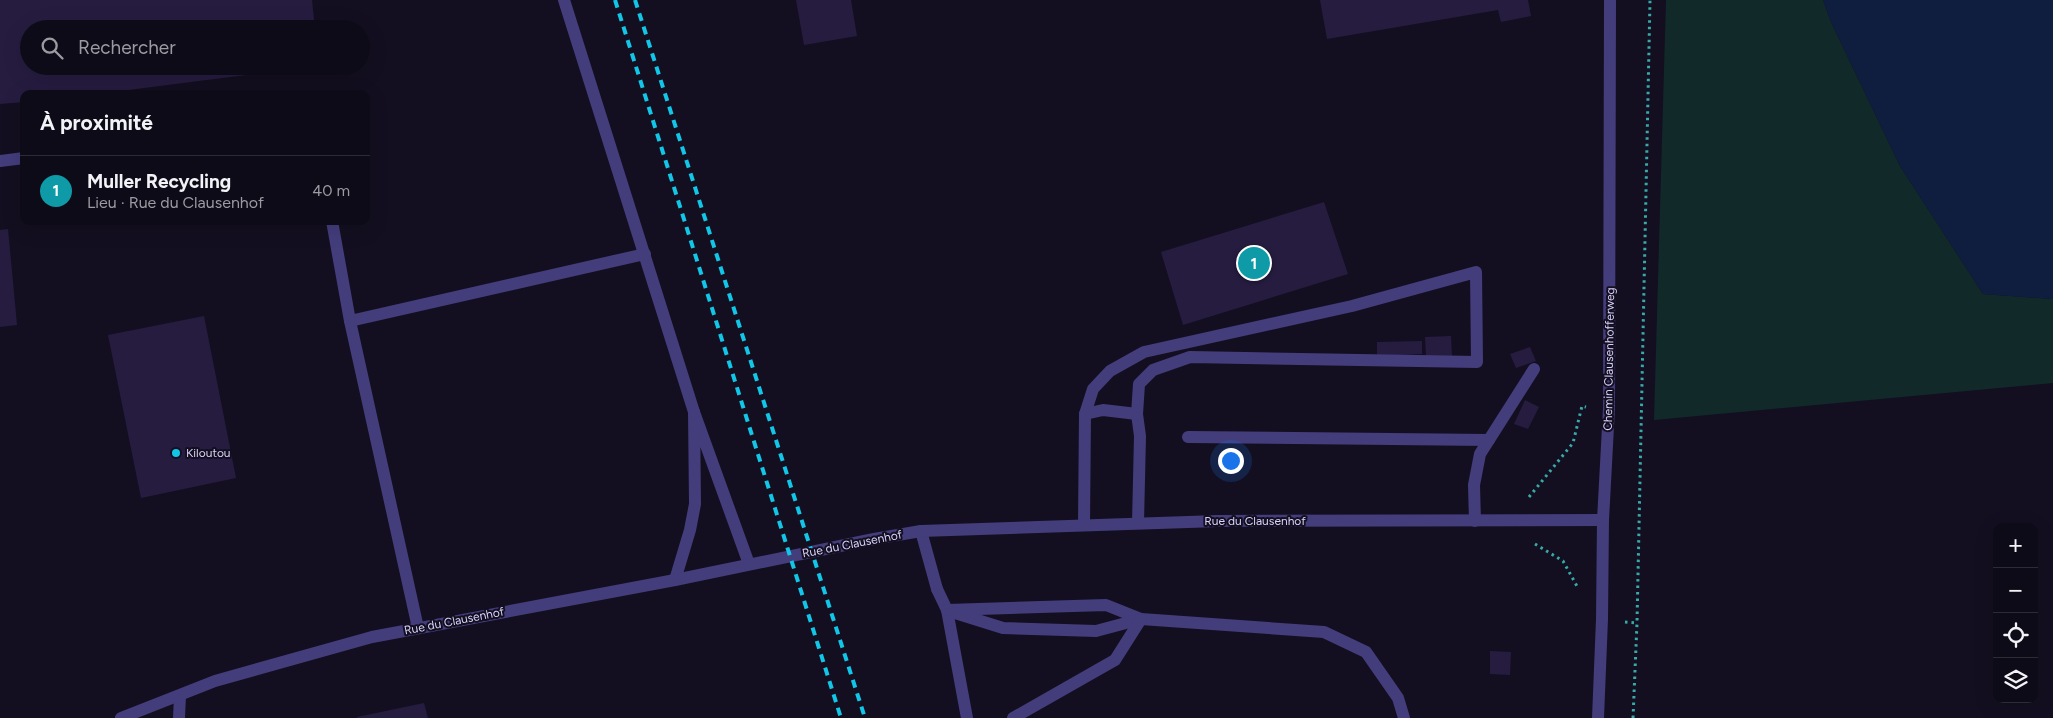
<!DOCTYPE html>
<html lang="fr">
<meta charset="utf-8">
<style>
:root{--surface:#0e0b18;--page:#1c1925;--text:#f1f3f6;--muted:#9b9ba2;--line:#2e2b37;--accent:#0f766e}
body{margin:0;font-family:Figtree,sans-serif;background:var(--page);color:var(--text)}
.controls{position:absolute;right:15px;bottom:15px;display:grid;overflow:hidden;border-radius:10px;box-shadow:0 5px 20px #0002}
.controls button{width:45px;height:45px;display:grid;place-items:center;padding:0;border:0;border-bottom:1px solid var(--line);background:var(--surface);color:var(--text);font:25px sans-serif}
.you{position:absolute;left:1230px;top:460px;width:18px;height:18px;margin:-12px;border:4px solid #fff;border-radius:50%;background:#1a73e8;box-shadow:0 0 0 8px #1a73e833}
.badge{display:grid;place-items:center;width:32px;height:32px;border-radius:50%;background:var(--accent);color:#fff;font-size:16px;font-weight:700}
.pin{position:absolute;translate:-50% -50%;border:2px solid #fff;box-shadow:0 1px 5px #0006}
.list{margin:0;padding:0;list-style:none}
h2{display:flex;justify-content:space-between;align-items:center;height:65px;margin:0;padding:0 20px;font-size:21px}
h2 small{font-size:16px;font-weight:400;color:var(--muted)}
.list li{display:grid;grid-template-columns:32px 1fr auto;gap:15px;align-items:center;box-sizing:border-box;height:70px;padding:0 20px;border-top:1px solid var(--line)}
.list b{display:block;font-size:19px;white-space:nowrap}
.list p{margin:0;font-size:16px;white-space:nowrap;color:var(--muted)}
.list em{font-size:16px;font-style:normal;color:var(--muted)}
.icon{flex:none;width:28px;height:28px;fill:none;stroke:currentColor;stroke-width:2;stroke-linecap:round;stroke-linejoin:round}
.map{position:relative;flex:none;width:2053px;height:718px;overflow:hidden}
.search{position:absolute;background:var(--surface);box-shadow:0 5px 20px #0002;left:20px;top:20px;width:350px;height:55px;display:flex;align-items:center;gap:12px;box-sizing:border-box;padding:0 18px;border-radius:28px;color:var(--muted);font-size:19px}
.panel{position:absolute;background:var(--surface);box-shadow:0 5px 20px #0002;left:20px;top:90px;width:350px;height:135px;border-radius:10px}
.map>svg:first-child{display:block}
</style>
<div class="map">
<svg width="2053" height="718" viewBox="0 0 2053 718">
<rect width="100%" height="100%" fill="#130f20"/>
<path fill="#12292a" d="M1666,0H1823L1831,22L1900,166L1983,294L2053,299V383L1654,420Z"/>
<path fill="#0f1e3f" d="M1823,0H2053V299L1983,294L1900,166L1831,22Z"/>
<g fill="#261c40">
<path d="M0,0H312L315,29H29V66L308,67L97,94H24V102L0,104Z"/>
<path d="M796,0H851L857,36L804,45Z"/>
<path d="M1320,0H1528L1531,16L1501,22L1498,10L1327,39Z"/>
<path d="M1324,202L1348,274L1183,325L1161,252Z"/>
<path d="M8,229L17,325L0,327V230Z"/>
<path d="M204,316L236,478L141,498L108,335Z"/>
<path d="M1451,336L1452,356H1426L1425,337Z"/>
<path d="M1422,341V354L1377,356V342Z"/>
<path d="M1530,347L1536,361L1516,368L1510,354Z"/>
<path d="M1525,400L1539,407L1528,429L1514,424Z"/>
<path d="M1490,651L1511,652L1510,675L1490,674Z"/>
<path d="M424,703L428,718H357V717Z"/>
</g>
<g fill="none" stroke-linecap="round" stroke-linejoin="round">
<g stroke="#37aaa9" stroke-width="3" stroke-dasharray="2.5 4" stroke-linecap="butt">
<path d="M1529,497L1573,443L1582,406L1586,407"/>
<path d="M1535,544L1563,561L1578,588"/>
<path d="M1625,622L1637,623"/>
<path d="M1633,718L1637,623L1650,0"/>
</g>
<g stroke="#433d7c" stroke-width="12">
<path d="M350,321L645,254"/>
<path d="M1085,414L1103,410L1137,414L1140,436L1138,523"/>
<path d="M1188,437L1489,440"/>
<path d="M1475,521L1474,485L1480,454L1534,369"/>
<path d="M1084,525L1085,414L1093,389L1110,371L1144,352L1352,306L1476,272L1477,362L1190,357L1153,370L1139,384L1137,414"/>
<path d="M675,580L690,530L695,504L694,412L749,564"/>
<path d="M937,589L947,610L967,718"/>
<path d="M947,610L1106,605L1141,619L1324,632L1366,652L1398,698L1404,718"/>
<path d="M955,613L1003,628L1096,631L1141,619"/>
<path d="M1013,718L1115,660L1141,619"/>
</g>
<g stroke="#433d7c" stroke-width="12">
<path d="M564,0L694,412"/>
<path d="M0,161L24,158"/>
<path d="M332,221L350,321L418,628"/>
<path d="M921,531L937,589"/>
<path d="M179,718L180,696"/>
</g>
<g stroke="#433d7c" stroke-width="12">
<path d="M121,718L215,681L372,637L675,580L874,539L921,531L1218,521L1603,520"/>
<path d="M1598,718L1602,619L1603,520L1609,408L1610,0"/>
</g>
<g stroke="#12c6e7" stroke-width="4" stroke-dasharray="8 6" stroke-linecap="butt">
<path d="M615,0L841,718"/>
<path d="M635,0L865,718"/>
</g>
</g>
<circle fill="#12c6e7" stroke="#130f20" stroke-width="2" cx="176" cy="453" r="5"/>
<g text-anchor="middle" stroke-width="4" stroke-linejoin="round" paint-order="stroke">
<g font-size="12" fill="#d9d2fb" stroke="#130f20">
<text transform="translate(1609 359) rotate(-89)" y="4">Chemin Clausenhofferweg</text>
<text x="1255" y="525">Rue du Clausenhof</text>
<text transform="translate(852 544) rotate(-11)" y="4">Rue du Clausenhof</text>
<text transform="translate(454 621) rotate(-11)" y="4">Rue du Clausenhof</text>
</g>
<g font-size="12" fill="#d9d2fb" stroke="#130f20" text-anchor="start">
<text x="186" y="457">Kiloutou</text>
</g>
</g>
</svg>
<div class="controls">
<button>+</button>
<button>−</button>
<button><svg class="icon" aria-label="locate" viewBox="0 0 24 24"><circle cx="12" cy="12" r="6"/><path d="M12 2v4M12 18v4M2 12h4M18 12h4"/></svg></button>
<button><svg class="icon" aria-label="layers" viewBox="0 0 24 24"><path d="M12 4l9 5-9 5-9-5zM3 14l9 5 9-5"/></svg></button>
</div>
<div class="you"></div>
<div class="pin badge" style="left:1254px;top:263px;background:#0f9aa8">1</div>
<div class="search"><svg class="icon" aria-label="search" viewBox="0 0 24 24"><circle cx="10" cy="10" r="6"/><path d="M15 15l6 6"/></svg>Rechercher</div>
<section class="panel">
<h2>À proximité<small></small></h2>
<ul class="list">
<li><span class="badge" style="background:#0f9aa8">1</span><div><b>Muller Recycling</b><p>Lieu · Rue du Clausenhof</p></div><em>40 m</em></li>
</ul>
</section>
</div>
